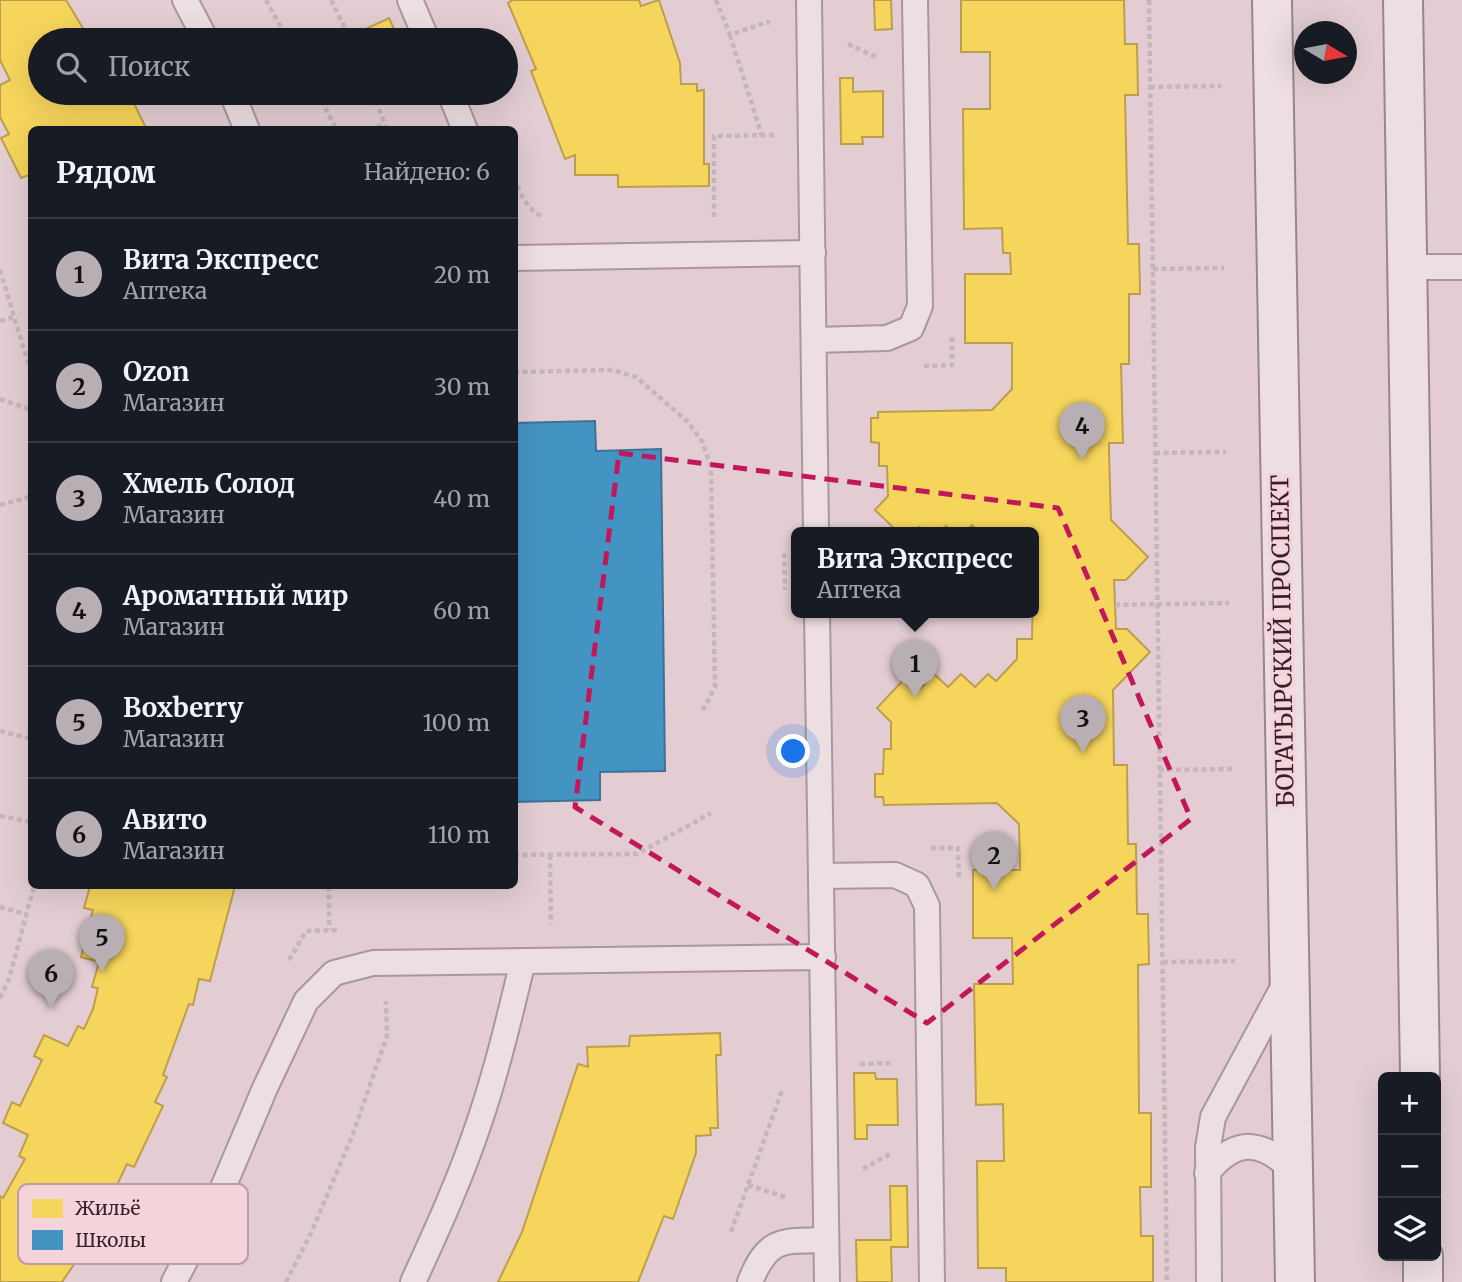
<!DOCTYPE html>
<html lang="ru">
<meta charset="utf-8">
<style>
:root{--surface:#171b24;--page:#20242c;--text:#f1f3f6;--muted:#9ea1a6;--line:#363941;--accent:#b8afb4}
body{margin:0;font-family:Merriweather,serif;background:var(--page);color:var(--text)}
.controls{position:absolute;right:21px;bottom:21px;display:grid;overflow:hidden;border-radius:10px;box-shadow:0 7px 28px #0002}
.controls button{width:63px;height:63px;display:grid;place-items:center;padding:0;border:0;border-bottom:2px solid var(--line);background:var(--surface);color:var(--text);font:35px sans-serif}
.compass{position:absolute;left:1294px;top:21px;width:63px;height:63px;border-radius:50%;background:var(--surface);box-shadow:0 7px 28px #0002;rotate:100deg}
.you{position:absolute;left:794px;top:752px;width:24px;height:24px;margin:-18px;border:5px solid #fff;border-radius:50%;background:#1a73e8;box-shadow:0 0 0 10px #1a73e833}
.badge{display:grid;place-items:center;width:46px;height:46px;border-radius:50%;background:var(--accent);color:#111;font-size:23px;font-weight:700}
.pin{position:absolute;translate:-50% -58px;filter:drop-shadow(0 2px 4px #0008)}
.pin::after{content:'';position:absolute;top:37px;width:24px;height:21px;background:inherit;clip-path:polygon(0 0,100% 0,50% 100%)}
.popup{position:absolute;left:791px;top:527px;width:248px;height:91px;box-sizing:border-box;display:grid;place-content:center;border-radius:10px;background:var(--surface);filter:drop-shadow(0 2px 5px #0005);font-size:23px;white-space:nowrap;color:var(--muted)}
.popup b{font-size:26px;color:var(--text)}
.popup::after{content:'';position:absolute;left:50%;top:100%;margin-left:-14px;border:14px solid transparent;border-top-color:var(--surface)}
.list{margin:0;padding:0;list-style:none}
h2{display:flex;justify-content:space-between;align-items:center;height:91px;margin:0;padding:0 28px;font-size:30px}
h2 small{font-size:23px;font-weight:400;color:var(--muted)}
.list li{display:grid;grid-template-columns:46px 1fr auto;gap:21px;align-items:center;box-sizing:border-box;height:112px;padding:0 28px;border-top:2px solid var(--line)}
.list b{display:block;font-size:26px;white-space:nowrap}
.list p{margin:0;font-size:23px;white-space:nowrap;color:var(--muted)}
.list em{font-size:23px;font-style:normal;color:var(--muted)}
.icon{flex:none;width:38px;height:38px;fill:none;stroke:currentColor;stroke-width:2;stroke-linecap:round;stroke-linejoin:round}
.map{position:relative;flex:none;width:1462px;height:1282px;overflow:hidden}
.search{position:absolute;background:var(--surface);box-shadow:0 7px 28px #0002;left:28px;top:28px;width:490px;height:77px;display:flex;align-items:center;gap:18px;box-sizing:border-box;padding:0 24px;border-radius:38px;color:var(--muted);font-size:26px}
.panel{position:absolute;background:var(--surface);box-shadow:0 7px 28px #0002;left:28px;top:126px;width:490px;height:763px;border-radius:10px}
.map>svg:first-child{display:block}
</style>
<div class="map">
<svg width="1462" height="1282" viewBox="0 0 1462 1282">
<rect width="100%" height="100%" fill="#e3cdd2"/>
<g fill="#f6d55c" stroke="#bd9e4d" stroke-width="2">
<path d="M0,0H66L90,40H40V93H129L146,128L32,130V181L29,175L21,178L1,138L9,134L0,117V85L10,80L0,60Z"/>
<path d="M513,0H639L641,6L659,0L680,63L681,84H697V91L704,90V164H709V186L618,187V175H575V155L565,159L531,71L536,69L508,3Z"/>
<path d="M874,0H891L892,29L875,30Z"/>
<path d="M961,0H1124L1125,44H1137L1138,95H1125L1128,244H1139L1140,294H1129V364H1121L1123,443H1109V453L1111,520L1148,557L1126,580H1114L1116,629H1127L1150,652L1113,690L1114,765H1127L1128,844H1136L1137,914H1148L1149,964L1138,965L1139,1113H1151V1187H1140L1141,1236H1153V1282H1006V1268H978L977,1161H1004L1003,1104L976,1105L974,984H1013L1012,938H973V870H1020L1019,824L997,803L884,805L883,797H875V774H883L884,749H891V722L877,708L908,675L921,688L934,674L948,687L961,674L975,687L988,674L996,681L1017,659V639H1032L1034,532H979L972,525L966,532H952L946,526L940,532H924L919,527L914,532H898L875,510L888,496L887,466H879V443L871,442V418H878V412L992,410L1012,389V343H965V274H1011L1010,253H1003L1002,228L964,229L963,109H990V52H961Z"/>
<path d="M389,18L399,40H362L359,32Z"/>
<path d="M840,78H853V92L883,91V137H862L863,144H841Z"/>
<path d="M90,886H235L210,981L199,979L193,1005L189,1004L163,1075L167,1077L155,1102L163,1106L134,1167L127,1164L115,1189L112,1188L73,1257L77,1260L62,1282H0V1196L3,1198L25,1159L19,1156L28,1135L3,1123L12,1102L20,1106L42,1060L34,1056L44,1035L68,1046L78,1026L84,1029L93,1009L98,988L92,987L99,962L81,957L93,910L84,908Z"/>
<path d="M720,1033L721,1055H716L718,1128H710L711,1135L696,1136V1153L673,1219L664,1216L638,1282H498L522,1232L578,1064L588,1067L587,1047L629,1046L630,1036Z"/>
<path d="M854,1073H875L876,1079H897L898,1125H867V1139H855Z"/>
<path d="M890,1186H907L908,1247H891L892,1282H857L856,1240H891Z"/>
</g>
<path fill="#4393c3" stroke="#3f7095" stroke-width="2" d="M595,421L596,451L661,449L665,771L600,772V800L514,802V423Z"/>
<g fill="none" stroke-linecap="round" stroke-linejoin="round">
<g stroke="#a8979c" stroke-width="28">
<g id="lane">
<path d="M185,0L206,40"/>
<path d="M410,0L427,40"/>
<path d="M809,0L816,532"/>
<path d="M232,93L247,130"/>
<path d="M450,93L465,130"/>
<path d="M514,258L813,253"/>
<path d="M1407,267H1462"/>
<path d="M814,340L887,338L911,328L920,306L915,0"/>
<path d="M817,612L827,1282"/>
<path d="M821,876L895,875L917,885L927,906L932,1282"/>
<path d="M1207,1173C1236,1137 1262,1140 1293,1171"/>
<path d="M174,1282L222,1190L265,1088L306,1001L334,973L373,963L823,957"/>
<path d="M413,1282C437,1230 461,1177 479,1123C497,1070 510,1015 523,961"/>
<path d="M750,1282C768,1237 782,1241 826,1240"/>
<path d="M1209,1282L1208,1147L1213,1117L1287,980"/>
</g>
</g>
<g stroke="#98868c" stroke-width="42">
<g id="secondary">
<path d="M1272,0L1295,1282"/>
<path d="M1403,0L1420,1077"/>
<path d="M1423,1256V1282"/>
</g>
</g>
<g stroke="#c4b6b9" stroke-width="4.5" stroke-dasharray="5 3.5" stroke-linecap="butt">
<path d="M266,0L288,40"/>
<path d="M331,0L351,40"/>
<path d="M716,0L730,35L767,22L770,23"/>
<path d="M1149,0L1167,1282"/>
<path d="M730,35L762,136"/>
<path d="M848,44L878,58"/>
<path d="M1150,87L1221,86"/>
<path d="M317,93L337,130"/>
<path d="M373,93L387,130"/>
<path d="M369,130L385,124"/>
<path d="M514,178C520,193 528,212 544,217"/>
<path d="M714,217V136L774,135"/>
<path d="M1153,269L1224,268"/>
<path d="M0,270L32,376"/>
<path d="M0,321L14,317"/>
<path d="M924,366L952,365V336"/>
<path d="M514,372L613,370L636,377L687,421L702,441L711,467L715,687L702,712"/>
<path d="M0,399L32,410"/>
<path d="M1155,453L1226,452"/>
<path d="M0,505L32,496"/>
<path d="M784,553L785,590"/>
<path d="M1115,605L1229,603"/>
<path d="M0,731L32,739"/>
<path d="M1159,770L1232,769"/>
<path d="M0,816L32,822"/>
<path d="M931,848H958L959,879"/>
<path d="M514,855L637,854L711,813"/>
<path d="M550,855L551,924"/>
<path d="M329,886V930"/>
<path d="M0,907L26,914"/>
<path d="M289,960L306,931L337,930"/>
<path d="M1163,962L1235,961"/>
<path d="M0,998L9,979L34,886"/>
<path d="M860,1064L893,1063"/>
<path d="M863,1169L892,1153"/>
<path d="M748,1185L788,1198"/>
<path d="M731,1232L783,1088"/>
<path d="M286,1282L311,1233L353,1134L387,1036L386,1001"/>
</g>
<use href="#lane" stroke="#ecdee1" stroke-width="24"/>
<use href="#secondary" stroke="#ecdee1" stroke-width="38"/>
</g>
<path fill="none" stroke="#c2185b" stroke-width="5" stroke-dasharray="14 9" stroke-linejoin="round" d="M619,453L1058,508L1191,819L927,1023L575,807Z"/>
<g text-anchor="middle" stroke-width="7" stroke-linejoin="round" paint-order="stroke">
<g font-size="24" fill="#371f29" stroke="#f4d4da">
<text transform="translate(1283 641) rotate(-91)" y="8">БОГАТЫРСКИЙ ПРОСПЕКТ</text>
</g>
</g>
<rect x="18" y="1184" width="230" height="80" rx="10" fill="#f4d4da" stroke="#bb9ea5" stroke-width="2"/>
<rect x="32" y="1199" width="31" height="19" fill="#f6d55c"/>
<rect x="32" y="1230" width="31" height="20" fill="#4393c3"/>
<g font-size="19" fill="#371f29">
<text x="75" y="1215">Жильё</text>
<text x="75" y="1247">Школы</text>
</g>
</svg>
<div class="controls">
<button>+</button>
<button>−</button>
<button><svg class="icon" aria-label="layers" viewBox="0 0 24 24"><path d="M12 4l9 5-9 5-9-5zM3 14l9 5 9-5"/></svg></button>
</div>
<svg class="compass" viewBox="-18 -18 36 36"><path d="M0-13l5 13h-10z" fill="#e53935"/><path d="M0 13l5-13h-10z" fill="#9ea1a6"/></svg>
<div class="you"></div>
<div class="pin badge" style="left:915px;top:698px">1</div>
<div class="popup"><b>Вита Экспресс</b>Аптека</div>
<div class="pin badge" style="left:994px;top:890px">2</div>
<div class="pin badge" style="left:1083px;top:753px">3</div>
<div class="pin badge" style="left:1082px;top:460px">4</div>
<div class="pin badge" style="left:102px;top:972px">5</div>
<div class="pin badge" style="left:51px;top:1008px">6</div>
<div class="search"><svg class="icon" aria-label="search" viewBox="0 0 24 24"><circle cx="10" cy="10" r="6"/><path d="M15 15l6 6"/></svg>Поиск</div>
<section class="panel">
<h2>Рядом<small>Найдено: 6</small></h2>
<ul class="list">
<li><span class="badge">1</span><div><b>Вита Экспресс</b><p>Аптека</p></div><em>20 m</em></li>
<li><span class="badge">2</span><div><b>Ozon</b><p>Магазин</p></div><em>30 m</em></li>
<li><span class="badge">3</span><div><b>Хмель Солод</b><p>Магазин</p></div><em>40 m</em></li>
<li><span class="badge">4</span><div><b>Ароматный мир</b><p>Магазин</p></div><em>60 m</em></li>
<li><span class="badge">5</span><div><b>Boxberry</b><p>Магазин</p></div><em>100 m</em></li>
<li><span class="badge">6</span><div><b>Авито</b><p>Магазин</p></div><em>110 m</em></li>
</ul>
</section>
</div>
